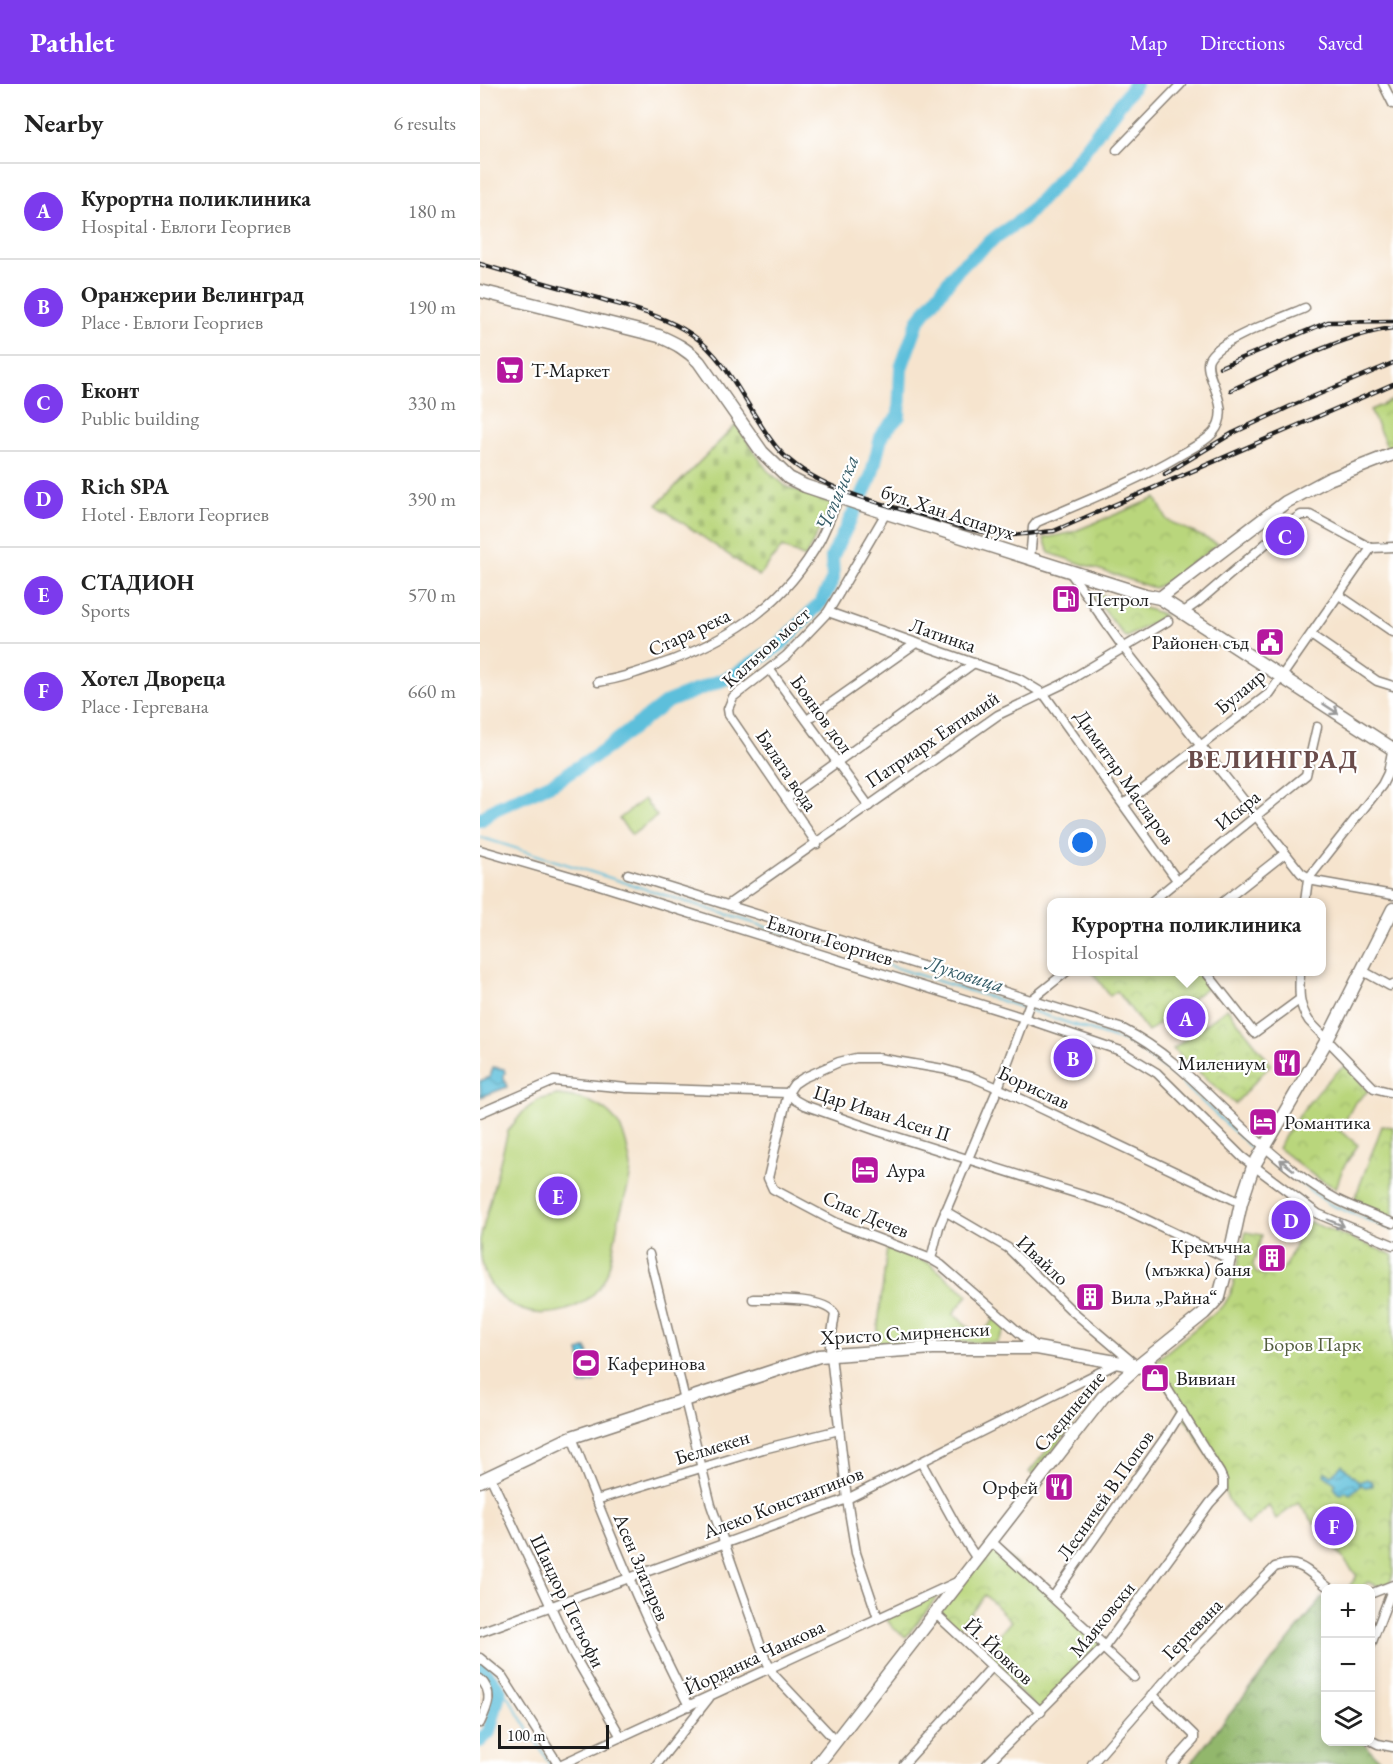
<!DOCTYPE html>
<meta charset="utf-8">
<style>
:root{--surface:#fff;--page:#f6f6f6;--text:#222;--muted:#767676;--line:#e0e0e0;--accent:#7c3aed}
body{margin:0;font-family:"EB Garamond",serif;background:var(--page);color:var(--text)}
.controls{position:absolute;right:18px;bottom:18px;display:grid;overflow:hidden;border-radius:12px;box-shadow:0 3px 9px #0003}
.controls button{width:54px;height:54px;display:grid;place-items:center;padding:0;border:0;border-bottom:2px solid var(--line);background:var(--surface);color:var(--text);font:30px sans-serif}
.scale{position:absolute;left:18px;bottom:15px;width:111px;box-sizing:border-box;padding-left:6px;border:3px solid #1c1c1c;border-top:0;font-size:16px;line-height:21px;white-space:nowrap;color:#1c1c1c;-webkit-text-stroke:4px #fff;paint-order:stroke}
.you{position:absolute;left:603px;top:759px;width:21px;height:21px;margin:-15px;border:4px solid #fff;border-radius:50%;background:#1a73e8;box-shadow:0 0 0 9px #1a73e833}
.badge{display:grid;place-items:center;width:39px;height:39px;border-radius:50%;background:var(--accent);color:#fff;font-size:20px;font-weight:700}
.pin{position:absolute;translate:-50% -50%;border:3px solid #fff;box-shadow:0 2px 6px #0006}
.popup{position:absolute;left:567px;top:814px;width:279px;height:78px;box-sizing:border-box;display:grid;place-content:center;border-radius:12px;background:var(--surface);filter:drop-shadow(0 2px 4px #0005);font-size:20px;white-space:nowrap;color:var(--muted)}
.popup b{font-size:22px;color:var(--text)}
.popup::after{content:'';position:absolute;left:50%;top:100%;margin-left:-12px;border:12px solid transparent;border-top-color:var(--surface)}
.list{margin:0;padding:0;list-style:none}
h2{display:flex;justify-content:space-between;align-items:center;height:78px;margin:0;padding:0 24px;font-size:26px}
h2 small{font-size:20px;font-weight:400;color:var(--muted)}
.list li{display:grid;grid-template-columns:39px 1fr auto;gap:18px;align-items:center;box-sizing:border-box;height:96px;padding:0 24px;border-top:2px solid var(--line)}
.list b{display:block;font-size:22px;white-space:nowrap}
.list p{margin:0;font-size:20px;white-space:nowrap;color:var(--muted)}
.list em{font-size:20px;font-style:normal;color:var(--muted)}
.icon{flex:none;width:33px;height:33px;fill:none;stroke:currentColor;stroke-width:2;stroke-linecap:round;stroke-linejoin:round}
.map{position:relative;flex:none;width:913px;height:1680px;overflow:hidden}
header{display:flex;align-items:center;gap:36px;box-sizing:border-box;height:84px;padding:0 30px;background:var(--accent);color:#fff}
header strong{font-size:28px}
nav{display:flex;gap:33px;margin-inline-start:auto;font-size:21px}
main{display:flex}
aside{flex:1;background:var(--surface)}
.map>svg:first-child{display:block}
</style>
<header>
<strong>Pathlet</strong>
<nav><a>Map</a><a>Directions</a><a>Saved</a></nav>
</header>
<main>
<aside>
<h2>Nearby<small>6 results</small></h2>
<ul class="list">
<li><span class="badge">A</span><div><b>Курортна поликлиника</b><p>Hospital · Евлоги Георгиев</p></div><em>180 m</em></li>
<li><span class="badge">B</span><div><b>Оранжерии Велинград</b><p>Place · Евлоги Георгиев</p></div><em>190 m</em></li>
<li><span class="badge">C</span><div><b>Еконт</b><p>Public building</p></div><em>330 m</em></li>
<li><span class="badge">D</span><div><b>Rich SPA</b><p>Hotel · Евлоги Георгиев</p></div><em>390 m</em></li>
<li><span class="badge">E</span><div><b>СТАДИОН</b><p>Sports</p></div><em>570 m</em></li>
<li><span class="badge">F</span><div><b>Хотел Двореца</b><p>Place · Гергевана</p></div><em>660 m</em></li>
</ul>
</aside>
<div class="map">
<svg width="913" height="1680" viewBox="0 0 913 1680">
<defs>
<pattern id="forest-crowns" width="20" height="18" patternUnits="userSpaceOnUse" patternTransform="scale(1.5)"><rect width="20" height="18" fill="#92b76c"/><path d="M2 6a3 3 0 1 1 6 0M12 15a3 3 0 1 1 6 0" fill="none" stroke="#769458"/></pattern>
<pattern id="cemetery-stones" width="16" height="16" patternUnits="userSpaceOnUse" patternTransform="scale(1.5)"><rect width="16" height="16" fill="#b9d67c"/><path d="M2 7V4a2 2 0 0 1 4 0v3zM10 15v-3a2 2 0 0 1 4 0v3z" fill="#9eb76b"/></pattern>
<pattern id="park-crowns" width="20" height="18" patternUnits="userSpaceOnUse" patternTransform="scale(1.5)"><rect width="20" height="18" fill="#b9d67c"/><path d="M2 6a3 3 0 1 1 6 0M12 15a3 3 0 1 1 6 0" fill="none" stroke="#9eb76b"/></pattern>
<pattern id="water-waves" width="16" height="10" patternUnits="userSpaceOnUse" patternTransform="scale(1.5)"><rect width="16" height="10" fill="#5dbfdb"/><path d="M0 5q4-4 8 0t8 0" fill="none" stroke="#4c9ab1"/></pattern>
</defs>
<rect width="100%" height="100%" fill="#fff"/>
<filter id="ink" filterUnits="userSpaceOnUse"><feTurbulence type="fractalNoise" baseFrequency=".0167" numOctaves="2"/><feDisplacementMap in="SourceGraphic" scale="12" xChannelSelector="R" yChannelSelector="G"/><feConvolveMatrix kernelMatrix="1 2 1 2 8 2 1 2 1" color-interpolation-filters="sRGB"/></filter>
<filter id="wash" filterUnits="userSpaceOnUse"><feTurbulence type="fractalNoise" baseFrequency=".008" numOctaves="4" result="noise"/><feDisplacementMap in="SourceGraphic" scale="24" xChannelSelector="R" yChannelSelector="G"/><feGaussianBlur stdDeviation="1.35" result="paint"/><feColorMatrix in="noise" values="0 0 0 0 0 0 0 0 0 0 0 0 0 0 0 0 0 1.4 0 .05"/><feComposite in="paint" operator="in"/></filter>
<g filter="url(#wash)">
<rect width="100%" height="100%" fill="#f6e4ce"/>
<g fill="#b9d67c" stroke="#6a794c" stroke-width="1.5">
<path d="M164,715L177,732L152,751L139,735Z"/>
<path d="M77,1011C114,1014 142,1028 148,1068C149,1073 151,1080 151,1085C150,1101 143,1119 139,1134C135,1151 132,1177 126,1192C111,1226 63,1240 32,1221C7,1206 0,1184 0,1156L28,1047L43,1028L58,1016Z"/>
<path d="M407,1164L449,1179L488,1211L473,1230L500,1252L516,1233L527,1243L517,1258L396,1259Z"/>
<path d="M603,1322L607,1324L553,1391L549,1388Z"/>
</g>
<path fill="url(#forest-crowns)" stroke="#576a44" stroke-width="1.5" d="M843,1513L846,1514V1658H883L903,1680H710Z"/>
<path fill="url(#cemetery-stones)" stroke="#6a794c" stroke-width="1.5" d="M256,341L287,386L307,403L352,419L325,474L302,463L279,492L177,421Z"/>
<g fill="url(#park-crowns)" stroke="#6a794c" stroke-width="1.5">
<path d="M913,316V366L909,367L890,326Z"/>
<path d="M676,414L687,436L738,460L687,498L674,504L569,469L564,454L590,449Z"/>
<path d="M613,508L680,529L684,532L647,553L644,552L611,509Z"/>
<path d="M612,888H720L730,901L668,948L637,907L630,912Z"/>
<path d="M747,924L791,980L755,1020L693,965Z"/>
<path d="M866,981L888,1007L874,1020L860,1047L878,1061L863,1084L856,1104L837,1094L798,1064C813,1037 842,998 866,981Z"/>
<path d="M902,1042L913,1043V1137L872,1122Z"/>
<path d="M827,1137L913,1171V1490L910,1499L896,1502L888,1498L881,1504H868L877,1492L818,1419L796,1435L789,1422L767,1441C757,1428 743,1414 743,1396L672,1280L744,1221L751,1209L766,1148L782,1151L773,1181L776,1189L784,1191L792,1185L799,1186L804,1184Z"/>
<path d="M511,1457L625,1562L561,1628L512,1583L507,1565L531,1537L505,1511L475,1548L456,1530Z"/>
<path d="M456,1510L458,1512L426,1553L413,1544L407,1536L410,1533Z"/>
</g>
<g fill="url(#water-waves)" stroke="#3c6e7c" stroke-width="1.5">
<path d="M13,983L24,985L25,989L23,991L27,1003L1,1013L0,997L10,993Z"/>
<path d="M107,1264L115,1298L101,1301L100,1297L105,1291L99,1267Z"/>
<path d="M862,1381L879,1398L887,1395L892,1398V1402L885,1403L879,1399L881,1401L870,1410L865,1407L862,1410C858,1410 856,1407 854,1403L856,1400L844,1391L845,1388L851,1391Z"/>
</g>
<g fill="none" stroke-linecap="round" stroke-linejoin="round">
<g stroke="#5dbfdb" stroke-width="2">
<path d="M0,753L544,924"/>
<path d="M549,926L652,960L697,994L776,1068"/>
<path d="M783,1073L851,1121L913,1146"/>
<path d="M20,1606L29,1614L70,1680"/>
</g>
<g stroke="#5dbfdb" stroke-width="14">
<path d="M0,736L15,725L75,698L127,664L187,618L255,591L301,560L342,517L353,495L352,473L391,393L402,350L419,332L421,284L438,237L479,184L517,152L544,134L592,82L655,0"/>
<path d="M0,1582L20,1606L9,1648L0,1657"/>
</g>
</g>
</g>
<g filter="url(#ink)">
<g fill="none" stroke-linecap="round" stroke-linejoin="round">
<g stroke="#898075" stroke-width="11">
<g id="street">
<path d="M903,0L913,20"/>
<path d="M637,66L701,0"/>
<path d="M550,475L553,443L557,438C606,417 657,397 702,370C712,364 725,358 733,349C755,323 722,292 729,275C737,256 805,233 825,224"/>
<path d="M590,488L643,563L821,789L834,797L913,811"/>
<path d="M859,511L913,548"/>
<path d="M348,528L539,595L564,610L697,796"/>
<path d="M702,529L718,518L812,437L821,431H830L891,464L913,463"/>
<path d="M831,551L897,597L913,602"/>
<path d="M290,586L389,722"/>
<path d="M118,598C144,594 168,585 193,576C257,551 306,517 340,456C347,442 353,427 359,413"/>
<path d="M327,636L436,559"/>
<path d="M306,715L494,579"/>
<path d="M644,720L790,609L891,464"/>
<path d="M337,760L249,631L248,625L253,613L306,572L348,528L406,429"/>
<path d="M0,766L100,795L544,934L641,967L677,989L762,1073L838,1130L913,1161"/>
<path d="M148,790L643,945C694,971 728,1012 770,1050C797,1074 826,1099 858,1116C876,1125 895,1132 913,1139"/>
<path d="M671,818L826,691L837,643"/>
<path d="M743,818L804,770"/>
<path d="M825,818L828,795L902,701L908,689L913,662"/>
<path d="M249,820L518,631L583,600L688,537"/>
<path d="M883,887L910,902L913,900"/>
<path d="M726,888L774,949L819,916"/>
<path d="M820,888C819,907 818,921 829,937L894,1004L913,1009"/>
<path d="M0,1029L74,997L147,1004L308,1009L315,1016L324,1021L398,1047L640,1123L749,1175"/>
<path d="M465,1127L528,1164L590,1225L657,1282"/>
<path d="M169,1170L231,1421L285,1574L294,1591L356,1657"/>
<path d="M451,1175L459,1143L518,1004L551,916L586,888"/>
<path d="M273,1215C293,1215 344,1213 355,1230L350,1262L367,1415L376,1469L398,1534"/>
<path d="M557,1264L461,1181L451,1175L357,1139L293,1105L288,1094L308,1009L314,1000L323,994L359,978L376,974H398L463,985L492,993L518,1004L761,1119"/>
<path d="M92,1353C127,1445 164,1535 209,1622"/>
<path d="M441,1378L482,1452L497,1475"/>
<path d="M10,1392L92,1568L141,1653"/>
<path d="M116,1416L283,1365L359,1346"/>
<path d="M511,1457L625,1562"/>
<path d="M890,1510L913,1501"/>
<path d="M573,1513L687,1351L702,1327"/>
<path d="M456,1530L561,1628"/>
<path d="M0,1548L367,1415L640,1278"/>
<path d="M890,1563L913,1503"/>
<path d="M623,1564L654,1593"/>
<path d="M0,1574L22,1592L78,1680"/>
<path d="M0,1595C15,1609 7,1624 0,1639"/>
<path d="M672,1610L714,1651V1656L692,1680"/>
<path d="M890,1656L898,1660L913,1663"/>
<path d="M82,1680L479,1497"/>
<path d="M177,1680L229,1614"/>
<path d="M424,1680L512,1583"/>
<path d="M507,1680L625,1562L730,1419L743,1405V1396L740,1389L668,1274"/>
<path d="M612,1680L697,1583L795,1483C821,1474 829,1489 849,1504"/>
</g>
</g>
<g stroke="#898075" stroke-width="15">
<g id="secondary">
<path d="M0,207L179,252C195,259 207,265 219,278L282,368L309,394L325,402L391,424L665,511L680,514L913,665"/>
<path d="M680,514L806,418L849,395L913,370"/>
<path d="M0,1397L92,1353L339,1272L453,1264H557L658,1282"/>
<path d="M338,1680L623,1313L658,1282L724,1229L739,1213L749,1175L761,1119L773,1083L847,956L913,825"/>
</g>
</g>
<use href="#street" stroke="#fff" stroke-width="8"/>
<use href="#secondary" stroke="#fff" stroke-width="12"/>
<g stroke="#1c1c1c" stroke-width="4.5">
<g id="rail">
<path d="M0,180C39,192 79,203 118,214C149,224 183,231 211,250C251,277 268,329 298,365C333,405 400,419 449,433C475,441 501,450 529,451C543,451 559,448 574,447L913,300"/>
<path d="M740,283L848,238L913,237"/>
<path d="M751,306C800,284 861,251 913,244"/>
<path d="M685,390L753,349L811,322L913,279"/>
</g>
</g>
<use href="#rail" stroke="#fff" stroke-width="2" stroke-dasharray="7" stroke-linecap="butt"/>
</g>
<defs><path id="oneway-shaft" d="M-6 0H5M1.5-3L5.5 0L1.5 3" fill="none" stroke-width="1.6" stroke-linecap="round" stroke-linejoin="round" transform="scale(1.5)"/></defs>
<g stroke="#999">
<use href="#oneway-shaft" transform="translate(851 625) rotate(33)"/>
<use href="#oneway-shaft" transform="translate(807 1081) rotate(-142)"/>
<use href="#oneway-shaft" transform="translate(856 1139) rotate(22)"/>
</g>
</g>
<defs>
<g id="supermarket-square" transform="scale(1.5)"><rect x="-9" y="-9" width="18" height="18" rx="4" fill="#b5179e" stroke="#fff"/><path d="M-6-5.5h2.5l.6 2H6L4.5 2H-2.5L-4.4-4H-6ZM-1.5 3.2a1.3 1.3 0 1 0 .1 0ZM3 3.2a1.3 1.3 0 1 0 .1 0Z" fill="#fff"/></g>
<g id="fuel-square" transform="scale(1.5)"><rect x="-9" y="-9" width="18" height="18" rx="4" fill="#b5179e" stroke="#fff"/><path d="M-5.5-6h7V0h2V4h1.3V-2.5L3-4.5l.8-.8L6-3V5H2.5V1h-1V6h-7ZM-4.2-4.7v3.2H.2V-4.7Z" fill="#fff"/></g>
<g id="civic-square" transform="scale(1.5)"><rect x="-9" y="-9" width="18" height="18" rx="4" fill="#b5179e" stroke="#fff"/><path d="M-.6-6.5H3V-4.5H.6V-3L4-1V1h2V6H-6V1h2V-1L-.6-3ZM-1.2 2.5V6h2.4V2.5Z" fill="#fff"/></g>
<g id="restaurant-square" transform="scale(1.5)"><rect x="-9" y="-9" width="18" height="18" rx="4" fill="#b5179e" stroke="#fff"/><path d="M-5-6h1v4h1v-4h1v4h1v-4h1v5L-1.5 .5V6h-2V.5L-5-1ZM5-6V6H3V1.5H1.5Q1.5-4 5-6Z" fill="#fff"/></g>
<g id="hotel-square" transform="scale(1.5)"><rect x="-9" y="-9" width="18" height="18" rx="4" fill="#b5179e" stroke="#fff"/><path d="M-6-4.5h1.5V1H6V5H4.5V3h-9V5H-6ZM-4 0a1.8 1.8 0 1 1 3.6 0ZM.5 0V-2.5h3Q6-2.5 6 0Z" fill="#fff"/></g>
<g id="building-square" transform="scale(1.5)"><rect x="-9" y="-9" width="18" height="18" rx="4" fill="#b5179e" stroke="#fff"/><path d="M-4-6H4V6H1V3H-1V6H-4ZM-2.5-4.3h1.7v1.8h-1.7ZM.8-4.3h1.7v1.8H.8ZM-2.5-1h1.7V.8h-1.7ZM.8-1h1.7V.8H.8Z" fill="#fff"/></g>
<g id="stadium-square" transform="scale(1.5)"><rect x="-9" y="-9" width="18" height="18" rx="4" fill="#b5179e" stroke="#fff"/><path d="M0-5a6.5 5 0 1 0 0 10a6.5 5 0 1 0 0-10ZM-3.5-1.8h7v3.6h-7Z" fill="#fff"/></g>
<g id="shop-square" transform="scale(1.5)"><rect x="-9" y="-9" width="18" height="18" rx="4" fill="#b5179e" stroke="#fff"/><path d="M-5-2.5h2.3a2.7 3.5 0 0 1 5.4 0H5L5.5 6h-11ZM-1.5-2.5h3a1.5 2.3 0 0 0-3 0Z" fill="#fff"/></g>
</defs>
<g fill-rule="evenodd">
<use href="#supermarket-square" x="30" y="286"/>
<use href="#fuel-square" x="586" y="515"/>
<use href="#civic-square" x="790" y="558"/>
<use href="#restaurant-square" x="807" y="979"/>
<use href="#hotel-square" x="783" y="1038"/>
<use href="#hotel-square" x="385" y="1086"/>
<use href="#building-square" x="792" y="1174"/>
<use href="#building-square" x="610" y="1213"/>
<use href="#stadium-square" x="106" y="1279"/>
<use href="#shop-square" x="675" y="1294"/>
<use href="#restaurant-square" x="579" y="1403"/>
</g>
<g text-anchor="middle" stroke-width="4.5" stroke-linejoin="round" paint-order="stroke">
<g font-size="20" fill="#1c1c1c" stroke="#fff" text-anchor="start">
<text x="51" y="293">Т-Маркет</text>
<text x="607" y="522">Петрол</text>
<text x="769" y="565" text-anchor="end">Районен съд</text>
<text x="786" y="986" text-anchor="end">Милениум</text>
<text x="804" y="1045">Романтика</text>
<text x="406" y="1093">Аура</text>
<text x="771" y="1169" text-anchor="end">Кремъчна<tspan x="771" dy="23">(мъжка) баня</tspan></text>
<text x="631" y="1220">Вила „Райна“</text>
<text x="127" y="1286">Каферинова</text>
<text x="696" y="1301">Вивиан</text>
<text x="558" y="1410" text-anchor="end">Орфей</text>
</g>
<g font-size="20" fill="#1c1c1c" stroke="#fff">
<text transform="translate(468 428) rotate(18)" y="7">бул. Хан Аспарух</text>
<text transform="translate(209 548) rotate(-25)" y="7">Стара река</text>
<text transform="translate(463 551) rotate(19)" y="7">Латинка</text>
<text transform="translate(286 563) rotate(-42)" y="7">Калъчов мост</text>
<text transform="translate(760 607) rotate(-40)" y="7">Булаир</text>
<text transform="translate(342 630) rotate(54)" y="7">Боянов дол</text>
<text transform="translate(452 655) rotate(-34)" y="7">Патриарх Евтимий</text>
<text transform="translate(307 686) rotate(56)" y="7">Бялата вода</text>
<text transform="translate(645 693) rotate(55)" y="7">Димитър Масларов</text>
<text transform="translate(757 726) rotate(-39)" y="7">Искра</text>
<text transform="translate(350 856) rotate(17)" y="7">Евлоги Георгиев</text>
<text transform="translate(554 1003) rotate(25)" y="7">Борислав</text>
<text transform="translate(402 1029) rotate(18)" y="7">Цар Иван Асен II</text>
<text transform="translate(386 1130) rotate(23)" y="7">Спас Дечев</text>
<text transform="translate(563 1176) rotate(43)" y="7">Ивайло</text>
<text transform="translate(425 1249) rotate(-3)" y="7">Христо Смирненски</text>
<text transform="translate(589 1327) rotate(-50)" y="7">Съединение</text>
<text transform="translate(232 1363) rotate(-17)" y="7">Белмекен</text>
<text transform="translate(625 1411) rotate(-55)" y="7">Лесничей В.Попов</text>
<text transform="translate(303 1418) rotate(-21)" y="7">Алеко Константинов</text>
<text transform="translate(162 1483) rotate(67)" y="7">Асен Златарев</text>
<text transform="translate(88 1517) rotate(64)" y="7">Шандор Петьофи</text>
<text transform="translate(622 1535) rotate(-51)" y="7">Маяковски</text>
<text transform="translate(712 1545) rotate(-46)" y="7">Гергевана</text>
<text transform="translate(519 1567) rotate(43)" y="7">Й. Йовков</text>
<text transform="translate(274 1573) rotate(-25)" y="7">Йорданка Чанкова</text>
</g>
<g font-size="20" fill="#535d3e" stroke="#fff">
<text x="832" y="1267">Боров Парк</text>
</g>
<g font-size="21" font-style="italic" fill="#365d68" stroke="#fff">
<text transform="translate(357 409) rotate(-67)" y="7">Чепинска</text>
<text transform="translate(485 890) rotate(17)" y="7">Луковица</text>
</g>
<g font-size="26" font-weight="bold" letter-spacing="1.5" fill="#6a4c4b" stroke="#fff">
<text x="793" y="684">ВЕЛИНГРАД</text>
</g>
</g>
</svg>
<div class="controls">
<button>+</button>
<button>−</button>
<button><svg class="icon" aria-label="layers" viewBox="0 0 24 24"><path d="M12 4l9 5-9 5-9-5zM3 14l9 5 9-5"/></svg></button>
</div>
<div class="scale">100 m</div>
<div class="you"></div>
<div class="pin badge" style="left:706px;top:934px">A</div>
<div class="popup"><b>Курортна поликлиника</b>Hospital</div>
<div class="pin badge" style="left:593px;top:974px">B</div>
<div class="pin badge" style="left:805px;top:452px">C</div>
<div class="pin badge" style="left:811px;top:1136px">D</div>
<div class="pin badge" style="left:78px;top:1112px">E</div>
<div class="pin badge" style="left:854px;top:1442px">F</div>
</div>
</main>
